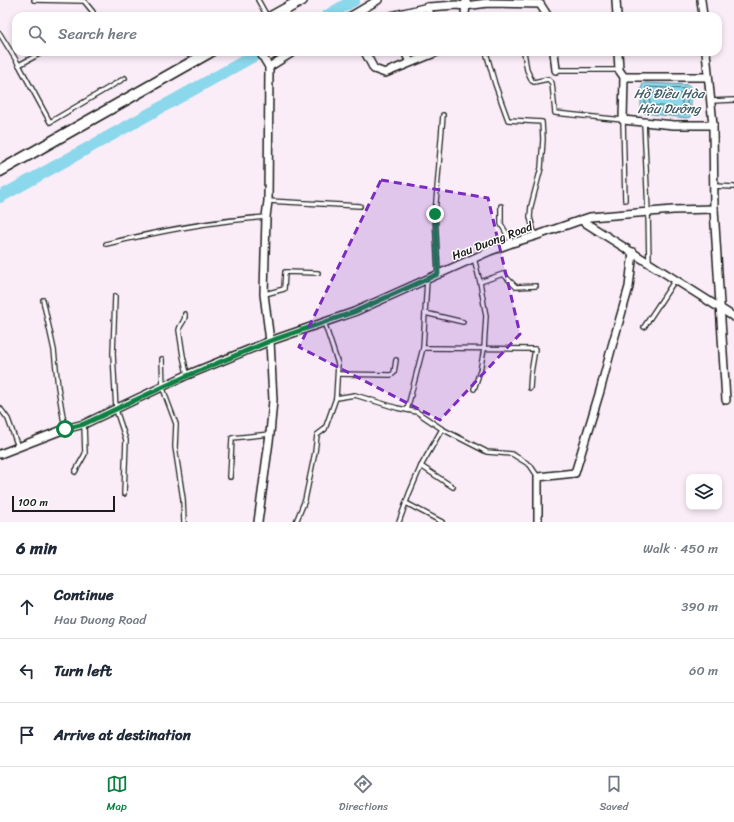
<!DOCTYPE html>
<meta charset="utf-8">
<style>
:root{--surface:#fff;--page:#f2f2f3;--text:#1f2937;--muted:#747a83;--line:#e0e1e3;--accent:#0b8043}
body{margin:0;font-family:Sriracha,sans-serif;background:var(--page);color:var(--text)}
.controls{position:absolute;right:12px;bottom:12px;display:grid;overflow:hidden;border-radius:8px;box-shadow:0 2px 6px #0003}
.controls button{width:36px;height:36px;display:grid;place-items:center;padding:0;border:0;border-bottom:1px solid var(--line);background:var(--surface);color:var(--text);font:20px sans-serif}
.scale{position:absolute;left:12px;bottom:10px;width:103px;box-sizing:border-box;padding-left:4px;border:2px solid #1c1c1c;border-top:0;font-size:11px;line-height:14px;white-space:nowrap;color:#1c1c1c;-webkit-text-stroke:3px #fff;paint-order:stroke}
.stop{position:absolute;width:12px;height:12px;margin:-9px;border:3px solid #0b8043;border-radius:50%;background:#fff}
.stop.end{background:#0b8043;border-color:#fff;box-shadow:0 1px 4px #0008}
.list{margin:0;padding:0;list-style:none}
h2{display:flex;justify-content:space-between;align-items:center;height:52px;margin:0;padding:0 16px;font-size:17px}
h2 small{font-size:13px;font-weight:400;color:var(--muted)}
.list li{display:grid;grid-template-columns:26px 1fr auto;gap:12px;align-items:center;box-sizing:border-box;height:64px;padding:0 16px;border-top:1px solid var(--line)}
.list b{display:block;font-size:15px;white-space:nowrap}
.list p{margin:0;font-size:13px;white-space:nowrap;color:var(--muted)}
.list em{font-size:13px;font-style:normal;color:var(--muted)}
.icon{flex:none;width:22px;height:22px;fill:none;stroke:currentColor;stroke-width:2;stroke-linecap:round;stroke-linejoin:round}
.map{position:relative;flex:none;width:734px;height:522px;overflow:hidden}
.search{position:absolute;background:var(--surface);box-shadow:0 2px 6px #0003;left:12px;right:12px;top:12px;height:44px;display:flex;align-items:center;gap:10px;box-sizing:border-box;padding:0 14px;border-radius:12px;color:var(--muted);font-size:15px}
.sheet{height:244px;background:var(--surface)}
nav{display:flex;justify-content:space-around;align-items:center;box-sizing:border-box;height:56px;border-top:1px solid var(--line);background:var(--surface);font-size:11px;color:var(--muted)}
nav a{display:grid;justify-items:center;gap:2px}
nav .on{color:var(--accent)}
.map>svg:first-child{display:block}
</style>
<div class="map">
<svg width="734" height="522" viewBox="0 0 734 522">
<rect width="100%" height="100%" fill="#faedf8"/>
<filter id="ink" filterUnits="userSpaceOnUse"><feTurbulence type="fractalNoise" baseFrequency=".025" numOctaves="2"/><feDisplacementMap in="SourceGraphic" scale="8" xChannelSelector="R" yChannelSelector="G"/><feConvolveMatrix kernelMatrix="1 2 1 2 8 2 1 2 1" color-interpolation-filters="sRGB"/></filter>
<g filter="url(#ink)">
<path fill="#8bd7eb" stroke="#5f8c98" d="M646,83L689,85L691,89V117L687,118L643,113L641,111V89L643,84Z"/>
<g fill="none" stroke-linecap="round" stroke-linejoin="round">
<g stroke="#48676f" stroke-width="1">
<path d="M647,87L686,89L687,91V113L685,114L646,109L645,107V90Z"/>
<path d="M650,93H652L681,94L682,95V107L680,108L651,105L650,103Z"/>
</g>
<g stroke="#8bd7eb" stroke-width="12">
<path d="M327,16L354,0"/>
<path d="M0,197L261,52"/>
</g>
<g stroke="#1c1c1c" stroke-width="6">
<g id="lane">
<path d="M34,0L84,1L93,12V16"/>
<path d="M258,0L267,16"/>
<path d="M0,34L19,65L50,122L125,78"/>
<path d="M486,52L495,84L508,120L542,122L543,139L541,168L531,206L530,217L535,236"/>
<path d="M524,52L527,70L532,81L534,82L548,79L552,83L555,113L623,120L625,200"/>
<path d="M19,65L43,52"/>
<path d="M556,70H619"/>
<path d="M711,101L734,100"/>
<path d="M644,122L648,212L649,263"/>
<path d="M713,186L734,187"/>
<path d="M268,201L360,206"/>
<path d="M501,206V224L512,243"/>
<path d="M106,244C159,231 211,221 266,217"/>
<path d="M474,258L480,282L486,316L484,349L480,371L474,389"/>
<path d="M438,274L435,214L443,115"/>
<path d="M480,282L503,274L516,287L536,286"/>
<path d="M265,294L284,289L285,272L318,273"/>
<path d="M115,296L113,354L116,410L126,440L124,494"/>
<path d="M43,300L54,350L58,387L65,429"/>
<path d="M425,313L463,322"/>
<path d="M185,314C186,322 180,323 179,330L183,356L187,374"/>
<path d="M644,327L675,280"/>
<path d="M423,348L535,349L531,373L530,388"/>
<path d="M162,359L163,388L167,400L176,424L175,447L183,499L184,522"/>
<path d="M338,374L391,375L394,373L396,360"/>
<path d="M336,398L355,395L397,408L417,412L442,429L487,452L512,454L530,465L538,477"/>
<path d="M0,408L8,419L18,447"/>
<path d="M407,410L423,348L427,279"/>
<path d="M421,466L453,487"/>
<path d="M75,472L85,454L84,424"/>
<path d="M230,477L232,438L270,434"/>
<path d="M406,503L442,522"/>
<path d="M296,522L305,500L315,452L317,435L325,429L336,398L338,364L324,322"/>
<path d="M399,522L409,494L421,466L442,429"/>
</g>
</g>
<g stroke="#1c1c1c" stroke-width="10">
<g id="street">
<path d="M616,0L617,16"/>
<path d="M701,0L703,16"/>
<path d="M428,7L430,16"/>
<path d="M351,16L378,0"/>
<path d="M391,16L428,7L456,5L465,6L488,3L540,4L547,15V16"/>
<path d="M465,16L466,0"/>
<path d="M365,52L374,69L385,73L437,52"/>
<path d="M405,52L410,62"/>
<path d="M554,52L556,70"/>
<path d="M618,52L619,70L624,77H708"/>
<path d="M706,52L713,125L714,209L726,400"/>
<path d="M269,67L293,52"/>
<path d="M624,77L623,120L674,125H713"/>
<path d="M581,220L590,217L673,210L714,209"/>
<path d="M0,454L65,429L84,424L187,375L270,341L354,312L490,251L512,243L535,236L581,220L734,317"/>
<path d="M258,522L270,434L273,400L270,341L264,294L266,217L268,201L269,67L260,52"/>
<path d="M538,522V477L575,473L600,391L612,346L629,287L633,252"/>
</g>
</g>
<g stroke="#1c1c1c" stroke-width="13">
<g id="secondary">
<path d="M273,16L302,0"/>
<path d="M0,171L210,52"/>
</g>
</g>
<use href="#lane" stroke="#fff" stroke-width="3.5"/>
<use href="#street" stroke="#fff" stroke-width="7"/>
<use href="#secondary" stroke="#fff" stroke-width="10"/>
</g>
</g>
<g fill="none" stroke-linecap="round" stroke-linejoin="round" filter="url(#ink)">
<path stroke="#0b8043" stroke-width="5" d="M65,429L84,424L187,376L270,341L354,312L438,274L435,214"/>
</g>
<path fill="#7b2cbf" fill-opacity="0.2" stroke="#7b2cbf" stroke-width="3" stroke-dasharray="8 5" stroke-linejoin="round" d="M381,180L488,198L520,334L440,420L299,347Z"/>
<g text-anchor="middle" stroke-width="3" stroke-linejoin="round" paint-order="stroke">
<g font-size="12" fill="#1c1c1c" stroke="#fff">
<text transform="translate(492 241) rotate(-21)" y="4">Hau Duong Road</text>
</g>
<g font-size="13" font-style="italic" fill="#435d64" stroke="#fff">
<text x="669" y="98">Hồ Điều Hòa<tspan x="669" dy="15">Hậu Dưỡng</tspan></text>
</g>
</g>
</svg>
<div class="controls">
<button><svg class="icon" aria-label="layers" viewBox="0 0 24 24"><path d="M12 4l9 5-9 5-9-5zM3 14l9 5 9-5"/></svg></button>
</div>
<div class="scale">100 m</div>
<div class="stop" style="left:65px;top:429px"></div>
<div class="stop end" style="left:435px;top:214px"></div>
<div class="search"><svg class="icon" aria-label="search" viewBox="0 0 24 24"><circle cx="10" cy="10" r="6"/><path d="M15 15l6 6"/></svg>Search here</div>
</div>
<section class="sheet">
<h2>6 min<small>Walk · 450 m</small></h2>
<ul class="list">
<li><svg class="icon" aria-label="ahead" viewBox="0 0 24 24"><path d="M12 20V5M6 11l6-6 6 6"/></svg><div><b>Continue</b><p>Hau Duong Road</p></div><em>390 m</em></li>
<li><svg class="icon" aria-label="left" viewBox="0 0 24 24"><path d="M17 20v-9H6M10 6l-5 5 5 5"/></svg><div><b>Turn left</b></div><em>60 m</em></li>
<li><svg class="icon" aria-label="arrive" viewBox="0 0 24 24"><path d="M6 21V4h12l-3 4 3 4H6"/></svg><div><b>Arrive at destination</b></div></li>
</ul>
</section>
<nav>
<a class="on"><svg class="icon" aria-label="map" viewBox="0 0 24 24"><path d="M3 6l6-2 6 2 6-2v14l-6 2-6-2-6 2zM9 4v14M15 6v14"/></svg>Map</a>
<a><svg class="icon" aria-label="directions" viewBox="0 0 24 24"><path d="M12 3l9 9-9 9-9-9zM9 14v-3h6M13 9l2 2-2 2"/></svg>Directions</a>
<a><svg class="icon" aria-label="saved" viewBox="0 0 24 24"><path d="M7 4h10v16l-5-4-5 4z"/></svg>Saved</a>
</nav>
